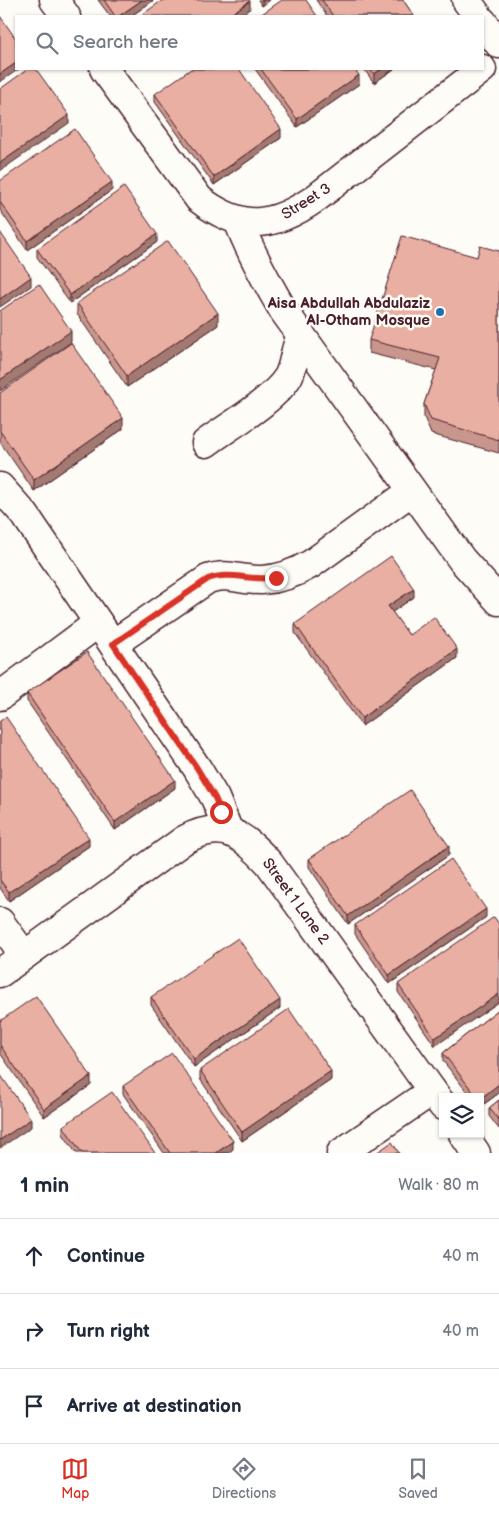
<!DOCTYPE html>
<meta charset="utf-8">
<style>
:root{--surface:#fff;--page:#f2f2f3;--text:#1f2937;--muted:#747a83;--line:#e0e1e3;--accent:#d93025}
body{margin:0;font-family:"Balsamiq Sans",sans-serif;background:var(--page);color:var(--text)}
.controls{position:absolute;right:15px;bottom:15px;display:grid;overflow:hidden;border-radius:0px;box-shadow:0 1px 4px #0004}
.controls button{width:45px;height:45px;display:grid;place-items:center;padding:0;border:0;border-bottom:1px solid var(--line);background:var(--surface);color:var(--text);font:25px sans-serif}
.stop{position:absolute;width:15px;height:15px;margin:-11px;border:4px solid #d93025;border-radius:50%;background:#fff}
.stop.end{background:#d93025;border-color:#fff;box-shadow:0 1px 5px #0008}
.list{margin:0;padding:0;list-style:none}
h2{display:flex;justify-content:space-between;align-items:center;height:65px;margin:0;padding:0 20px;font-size:21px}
h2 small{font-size:16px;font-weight:400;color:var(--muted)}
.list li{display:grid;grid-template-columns:32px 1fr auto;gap:15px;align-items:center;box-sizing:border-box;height:75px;padding:0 20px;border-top:1px solid var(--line)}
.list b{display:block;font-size:19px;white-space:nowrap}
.list em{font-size:16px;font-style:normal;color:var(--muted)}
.icon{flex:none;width:28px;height:28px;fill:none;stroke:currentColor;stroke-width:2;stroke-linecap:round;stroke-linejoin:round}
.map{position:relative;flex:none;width:499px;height:1153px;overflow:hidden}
.search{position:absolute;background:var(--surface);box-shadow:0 1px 4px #0004;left:15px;right:15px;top:15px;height:55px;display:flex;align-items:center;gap:12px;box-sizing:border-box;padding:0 18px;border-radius:0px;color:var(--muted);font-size:19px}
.sheet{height:290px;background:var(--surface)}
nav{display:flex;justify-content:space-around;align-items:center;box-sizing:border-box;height:70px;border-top:1px solid var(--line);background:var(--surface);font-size:14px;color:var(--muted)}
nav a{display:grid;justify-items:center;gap:2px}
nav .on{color:var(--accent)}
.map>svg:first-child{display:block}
</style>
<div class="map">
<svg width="499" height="1153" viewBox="0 0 499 1153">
<rect width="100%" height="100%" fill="#fdfcf7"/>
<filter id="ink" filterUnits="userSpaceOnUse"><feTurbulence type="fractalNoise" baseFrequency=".02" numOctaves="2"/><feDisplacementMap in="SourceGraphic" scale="10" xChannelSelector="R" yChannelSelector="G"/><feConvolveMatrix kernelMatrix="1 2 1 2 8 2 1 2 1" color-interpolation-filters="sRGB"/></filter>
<g filter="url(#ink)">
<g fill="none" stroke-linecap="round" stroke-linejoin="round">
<g stroke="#4a1f2b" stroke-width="31">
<g id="minor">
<path d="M54,0L66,16"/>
<path d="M466,0L478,16"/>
<path d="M483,22L499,44"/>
<path d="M104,69L199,199C242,232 273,228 316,198L482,69"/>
<path d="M238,220C250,252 266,281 283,310L462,560L499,601"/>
<path d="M206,443C229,426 273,401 288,377C295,364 294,349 301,336"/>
<path d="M0,487L25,515L197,768L215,798L229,832"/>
<path d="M113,644L208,579C228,572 242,581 262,580C280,579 296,573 311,564L412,491"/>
<path d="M0,696L98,623"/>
<path d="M0,922L24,955"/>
<path d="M0,973L184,840C223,819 242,834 269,863L443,1106"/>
<path d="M463,1134L476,1153"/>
<path d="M341,1153L432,1091"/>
</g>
</g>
<use href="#minor" stroke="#fdfcf7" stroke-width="28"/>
</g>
<g fill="#c8968c" stroke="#4a1f2b">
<path d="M98,0H154L131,16H110Z"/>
<path d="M258,0H270L262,6Z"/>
<path d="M316,0H403L414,16H327Z"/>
<path d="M255,69H354L359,84L297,127Z"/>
<path d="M364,69H394L374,83Z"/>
<path d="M155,94L281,138L214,185L155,102Z"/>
<path d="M0,181L112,190L27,250L0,210Z"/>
<path d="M157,242L70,303L37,257V249Z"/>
<path d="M499,251V453L431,434L424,417V404L436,370L369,353V340L477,257Z"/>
<path d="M77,303L218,325L127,387L77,314Z"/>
<path d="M0,393L123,429L34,491L0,442Z"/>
<path d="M414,597L392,612L409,635L457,658L362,726L295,633V624Z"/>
<path d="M27,693L175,788L115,830L27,701Z"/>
<path d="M0,721L89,846L9,901L0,888Z"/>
<path d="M449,855L348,924L309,867V859Z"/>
<path d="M486,917L389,984L355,934V925Z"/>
<path d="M499,924L435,1046L398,992V984Z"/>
<path d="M151,997L280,1008L194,1067L151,1005Z"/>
<path d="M499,1009V1093L480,1107V1097H471L443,1061V1053Z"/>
<path d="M0,1021L91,1085L44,1117L0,1053Z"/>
<path d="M200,1070L331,1080L242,1141L200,1079Z"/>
<path d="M123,1086L233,1149L228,1153H164L123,1094Z"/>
<path d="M499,1100V1129L489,1116V1108Z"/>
<path d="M63,1126L155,1153H76L63,1134Z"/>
</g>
<g fill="#a37a72" stroke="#4a1f2b">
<path d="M142,0H154L131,16H119Z"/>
<path d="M262,0H270L262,6Z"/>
<path d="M250,1V9L239,16H228Z"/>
<path d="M16,63V69H19L0,82V74Z"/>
<path d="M382,69H394L374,83V74Z"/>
<path d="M359,75V84L297,127V119Z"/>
<path d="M69,115V123L0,171V163Z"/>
<path d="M281,129V138L214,185V177Z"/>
<path d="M112,182V190L27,250V241Z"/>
<path d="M157,234V242L70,303V295Z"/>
<path d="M31,277V286L0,307V299Z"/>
<path d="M218,313V325L127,387V376Z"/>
<path d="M71,331V342L0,391V380Z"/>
<path d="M123,418V429L34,491V480Z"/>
<path d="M414,589V597L388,615V606Z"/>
<path d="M457,649V658L362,726V718Z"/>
<path d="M175,780V788L115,830V822Z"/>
<path d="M89,838V846L9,901V892Z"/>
<path d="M449,846V855L348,924V916Z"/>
<path d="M486,909V917L389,984V975Z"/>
<path d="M499,994V1002L435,1046V1038Z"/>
<path d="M280,1000V1008L194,1067V1059Z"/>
<path d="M331,1071V1080L242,1141V1132Z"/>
<path d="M91,1076V1085L44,1117V1109Z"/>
<path d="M499,1084V1093L480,1107V1099Z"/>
<path d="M31,1119V1127L0,1148V1140Z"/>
<path d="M233,1141V1149L228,1153H216Z"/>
</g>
<g fill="#e9afa3" stroke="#4a1f2b">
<path d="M104,0H142L119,16H115Z"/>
<path d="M163,0H249L250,1L228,16H140Z"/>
<path d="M282,0H306L317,16H259Z"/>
<path d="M322,0H403L414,16H333Z"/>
<path d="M0,16L16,39V63L0,74Z"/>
<path d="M28,69H36L69,115L0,163V89Z"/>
<path d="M191,69H239L281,129L214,177L155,94Z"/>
<path d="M261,69H354L359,75L297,119Z"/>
<path d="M370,69H382L374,74Z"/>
<path d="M75,129L112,182L27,241L0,202V181Z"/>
<path d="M124,187L157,234L70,295L37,249Z"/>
<path d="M0,232L31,277L0,299Z"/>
<path d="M402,236L477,257L480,246L499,251V440L431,420L424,404L440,358L369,340Z"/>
<path d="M168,241L218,313L127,376L77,303Z"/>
<path d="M39,284L71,331L0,380V311Z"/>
<path d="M71,343L123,418L34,480L0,431V393Z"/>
<path d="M391,556L414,589L388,606L409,635L434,617L457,649L362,718L295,624Z"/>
<path d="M87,652L175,780L115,822L27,693Z"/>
<path d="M6,717L89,838L9,892L0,880V721Z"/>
<path d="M410,790L449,846L348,916L309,859Z"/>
<path d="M451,859L486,909L389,975L355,925Z"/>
<path d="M494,917L499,924V994L435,1038L398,984Z"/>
<path d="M238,938L280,1000L194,1059L151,997Z"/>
<path d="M36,996L91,1076L44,1109L0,1045V1021Z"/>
<path d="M289,1009L331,1071L242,1132L200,1070Z"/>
<path d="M499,1009V1084L480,1099V1097H477L443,1053Z"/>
<path d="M172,1053L233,1141L216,1153H170L123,1086Z"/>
<path d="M0,1074L31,1119L0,1140Z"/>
<path d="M112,1092L155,1153H82L63,1126Z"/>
<path d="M499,1100V1120L489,1108Z"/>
<path d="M392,1142L399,1153H376Z"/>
</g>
</g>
<g fill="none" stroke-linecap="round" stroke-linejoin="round" filter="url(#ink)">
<path stroke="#d93025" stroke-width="6" d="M221,812L215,798L197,768L113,644L208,579C229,571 252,581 276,578"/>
</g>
<circle fill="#1f6fb2" stroke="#fdfcf7" stroke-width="2" cx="440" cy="312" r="5"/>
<g text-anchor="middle" stroke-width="5" stroke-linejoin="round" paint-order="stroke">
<g font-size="15" fill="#4a1f2b" stroke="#fdfcf7">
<text transform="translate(306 201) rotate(-32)" y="5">Street 3</text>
<text transform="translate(296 901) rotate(54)" y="5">Street 1 Lane 2</text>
</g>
<g font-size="15" font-weight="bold" fill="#4a1f2b" stroke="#fdfcf7" text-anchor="end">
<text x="430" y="308">Aisa Abdullah Abdulaziz<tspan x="430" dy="17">Al-Otham Mosque</tspan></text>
</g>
</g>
</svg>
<div class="controls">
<button><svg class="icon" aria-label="layers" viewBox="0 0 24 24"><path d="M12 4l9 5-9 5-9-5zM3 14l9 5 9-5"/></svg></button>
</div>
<div class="stop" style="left:221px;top:812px"></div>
<div class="stop end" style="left:276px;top:578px"></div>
<div class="search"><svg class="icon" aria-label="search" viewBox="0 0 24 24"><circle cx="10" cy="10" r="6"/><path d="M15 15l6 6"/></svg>Search here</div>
</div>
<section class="sheet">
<h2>1 min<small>Walk · 80 m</small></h2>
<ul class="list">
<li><svg class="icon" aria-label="ahead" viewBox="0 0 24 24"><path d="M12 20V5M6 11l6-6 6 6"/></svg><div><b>Continue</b></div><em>40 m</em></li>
<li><svg class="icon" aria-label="right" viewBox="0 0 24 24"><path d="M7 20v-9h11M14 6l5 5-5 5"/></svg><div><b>Turn right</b></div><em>40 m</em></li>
<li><svg class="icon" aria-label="arrive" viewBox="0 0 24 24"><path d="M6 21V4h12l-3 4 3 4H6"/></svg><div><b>Arrive at destination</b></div></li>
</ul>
</section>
<nav>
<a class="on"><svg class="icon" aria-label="map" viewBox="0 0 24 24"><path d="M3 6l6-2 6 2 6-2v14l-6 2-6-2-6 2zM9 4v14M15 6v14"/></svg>Map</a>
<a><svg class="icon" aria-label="directions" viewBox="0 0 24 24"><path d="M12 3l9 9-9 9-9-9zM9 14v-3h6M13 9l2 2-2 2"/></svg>Directions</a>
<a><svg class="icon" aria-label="saved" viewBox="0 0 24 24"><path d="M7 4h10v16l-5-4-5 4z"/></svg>Saved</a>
</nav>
